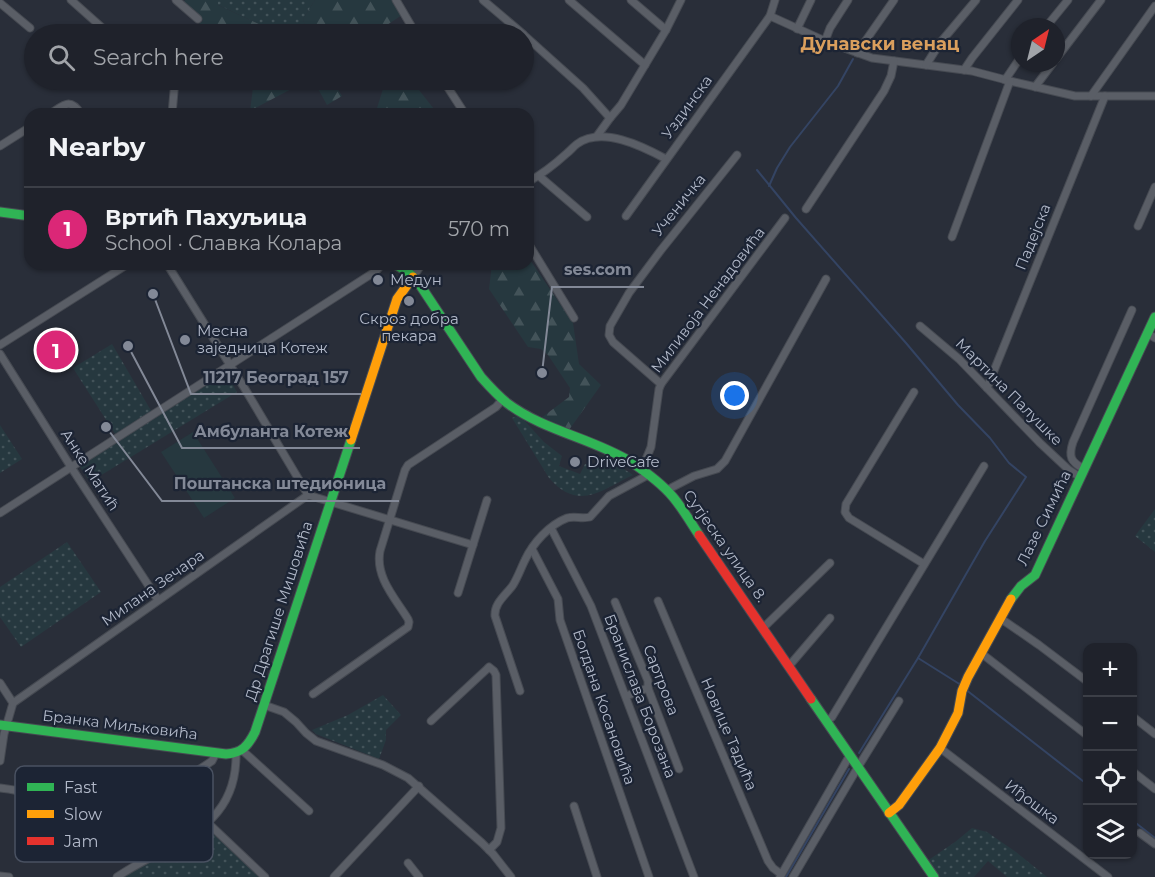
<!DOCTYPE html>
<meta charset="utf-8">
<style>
:root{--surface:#1f222b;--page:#2c2f37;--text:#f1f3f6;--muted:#a1a4a9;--line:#3c3f47;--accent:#db2777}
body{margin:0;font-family:Montserrat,sans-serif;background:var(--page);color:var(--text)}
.controls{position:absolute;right:18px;bottom:18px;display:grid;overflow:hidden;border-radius:12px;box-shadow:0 2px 4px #0004}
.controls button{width:54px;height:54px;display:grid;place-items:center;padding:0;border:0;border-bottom:2px solid var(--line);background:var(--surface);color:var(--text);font:30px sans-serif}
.compass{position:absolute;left:1011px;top:18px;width:54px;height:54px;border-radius:50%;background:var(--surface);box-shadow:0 2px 4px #0004;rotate:35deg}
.you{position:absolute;left:735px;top:396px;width:21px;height:21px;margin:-15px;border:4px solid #fff;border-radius:50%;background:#1a73e8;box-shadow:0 0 0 9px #1a73e833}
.badge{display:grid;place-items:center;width:39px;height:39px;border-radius:50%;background:var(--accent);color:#fff;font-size:20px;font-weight:700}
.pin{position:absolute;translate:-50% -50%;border:3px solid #fff;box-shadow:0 2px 6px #0006}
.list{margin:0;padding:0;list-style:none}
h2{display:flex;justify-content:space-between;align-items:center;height:78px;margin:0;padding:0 24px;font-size:26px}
h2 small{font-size:20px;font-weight:400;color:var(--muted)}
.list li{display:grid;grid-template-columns:39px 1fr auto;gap:18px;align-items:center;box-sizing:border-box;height:84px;padding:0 24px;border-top:2px solid var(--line)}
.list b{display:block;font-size:22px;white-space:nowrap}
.list p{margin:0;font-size:20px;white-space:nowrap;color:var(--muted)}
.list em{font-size:20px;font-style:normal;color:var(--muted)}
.icon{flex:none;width:33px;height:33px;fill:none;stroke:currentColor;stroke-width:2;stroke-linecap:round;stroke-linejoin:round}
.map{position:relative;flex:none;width:1155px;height:877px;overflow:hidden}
.search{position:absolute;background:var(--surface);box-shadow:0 2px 4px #0004;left:24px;top:24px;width:510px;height:66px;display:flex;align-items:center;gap:15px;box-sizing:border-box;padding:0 21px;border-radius:33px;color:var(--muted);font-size:22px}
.panel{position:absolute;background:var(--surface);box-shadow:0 2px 4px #0004;left:24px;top:108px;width:510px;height:162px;border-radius:18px}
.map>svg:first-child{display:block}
</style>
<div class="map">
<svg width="1155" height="877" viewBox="0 0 1155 877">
<defs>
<pattern id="grass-dots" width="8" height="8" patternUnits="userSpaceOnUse" patternTransform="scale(1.5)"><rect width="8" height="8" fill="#26383f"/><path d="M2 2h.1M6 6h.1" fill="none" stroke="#435359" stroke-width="1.8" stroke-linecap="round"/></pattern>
<pattern id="forest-firs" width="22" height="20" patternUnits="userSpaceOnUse" patternTransform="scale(1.5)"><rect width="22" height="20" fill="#26383f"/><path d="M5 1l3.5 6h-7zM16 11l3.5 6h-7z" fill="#435359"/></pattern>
</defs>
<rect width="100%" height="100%" fill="#292e39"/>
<g fill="url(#grass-dots)">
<path d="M214,0H315L303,19L306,29L302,34H280L212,2Z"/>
<path d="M112,344L153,414L117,437L73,368Z"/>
<path d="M226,373L237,392L90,482L79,465Z"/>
<path d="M517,416L523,419L544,442L562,456L559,466L580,474L585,464C605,467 615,461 633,475C601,490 579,512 549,478L512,418Z"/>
<path d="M0,425L22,459L0,473Z"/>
<path d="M1155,509V552L1135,536Z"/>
<path d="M67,542L101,592L21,647L0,617V587Z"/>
<path d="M383,695L401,715L386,730V740L379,759L316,734L312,730L348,715Z"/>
<path d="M208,823L265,877H117Z"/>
<path d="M972,828L987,832L1016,852L1047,877H1007L988,861L974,877H939L927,861L955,842Z"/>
</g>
<g fill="url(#forest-firs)">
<path d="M185,0H218V5L280,34H175C186,31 196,29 203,20L183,3Z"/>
<path d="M315,0H392L402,15L384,27L387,34H302L306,29L303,19Z"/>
<path d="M254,80H332L342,96L327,105L316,85L297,86L250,111Z"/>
<path d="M378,80H411L438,114H380L377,108L383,89Z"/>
<path d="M528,257L573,323L579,364L601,385L569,430L541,418L569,397L570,388L548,355L541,349L528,347L489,289L492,264H528Z"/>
</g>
<path fill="#26383f" d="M193,432L235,498L204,518L161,452Z"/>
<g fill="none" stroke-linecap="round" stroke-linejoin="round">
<g stroke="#344463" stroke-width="2">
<path d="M757,170L796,218L906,343L958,405L990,438L1009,463L1026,477L985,541L918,658L961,685"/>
<path d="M769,186L777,168L790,147L838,86L853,59"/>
<path d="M965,689L1088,785"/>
<path d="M859,753L918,658"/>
<path d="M1132,820L1155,838"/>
<path d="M786,877L849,769"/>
</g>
<g stroke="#464a52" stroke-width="9">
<g id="street">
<path d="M71,0L107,32"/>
<path d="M176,0L198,19"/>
<path d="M396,0L416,34"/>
<path d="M483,0L523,34"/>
<path d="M569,0L645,65"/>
<path d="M631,0L666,30"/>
<path d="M0,3L30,28"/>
<path d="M770,16L825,41L872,58L972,71L1010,81L1075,96H1155"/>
<path d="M1046,27L1068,0"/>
<path d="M797,29L811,0"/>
<path d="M524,35L583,88L610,118"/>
<path d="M825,41L830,28L848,0"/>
<path d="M857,53L894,0"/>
<path d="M1056,59L1101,0"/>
<path d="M926,65L940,43L976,0"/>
<path d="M964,70L972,58L1018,0"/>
<path d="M170,80L215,85"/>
<path d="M443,80L465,114"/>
<path d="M1005,80L1020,58"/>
<path d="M1035,87L1053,63"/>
<path d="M1091,96L1155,6"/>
<path d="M50,114C64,105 70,97 81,114"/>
<path d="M172,114L175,80"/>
<path d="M597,136L610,118L621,105L666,30L681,0"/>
<path d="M0,146L30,127"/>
<path d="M539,176L587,217"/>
<path d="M528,182C542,174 554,165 566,154C570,151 573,147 577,144C602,126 642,146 666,159"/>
<path d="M806,209L884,91L891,76L894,61"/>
<path d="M626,216L770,16L775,0"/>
<path d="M1138,226L1155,187"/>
<path d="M952,237L1010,81"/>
<path d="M528,243L574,318"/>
<path d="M167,264L245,389L308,495"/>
<path d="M413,277L422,264"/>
<path d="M920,326L959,359L1040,443L1069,470L1080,477"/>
<path d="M1147,333L1155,338"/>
<path d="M0,345L128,264"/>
<path d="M0,354L71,467L158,600"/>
<path d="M661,384L613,342L609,335L610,326L629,293L661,250L737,155"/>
<path d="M987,388L1105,96"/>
<path d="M914,392L846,504L845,512L849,518L924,564"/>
<path d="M642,469L651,447L659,389L661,384L785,218"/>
<path d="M1084,469C1071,462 1068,457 1073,442L1132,310"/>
<path d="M667,490L694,476L717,469L725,461L826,279"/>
<path d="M308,495L473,545"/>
<path d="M0,513L376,271L382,264"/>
<path d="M551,528L591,606L694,877"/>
<path d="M532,549L558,599L560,620L649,877"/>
<path d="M458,593L487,500"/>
<path d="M658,601L768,861L773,868L781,874"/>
<path d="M615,602L648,681V688L679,769"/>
<path d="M1000,618L1039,645L1088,682"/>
<path d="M763,628L830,563"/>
<path d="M981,653L1088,736"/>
<path d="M789,666L830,618"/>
<path d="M0,683L13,703L4,734L0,761"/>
<path d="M520,691L495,616C494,603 506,595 513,585C518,577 521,568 525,560C533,543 549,525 567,518C575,516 582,519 590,517L609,496L648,475"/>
<path d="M313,694L408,627L409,622L408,619C395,598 375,577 380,551L405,470L408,465L496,407L502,400"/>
<path d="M626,696L648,688"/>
<path d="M13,703L308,495"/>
<path d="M264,705L284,712L296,722L306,733L316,741L383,765L408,778L482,843L493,854L511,877"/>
<path d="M1132,716L1155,734"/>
<path d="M431,721L487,669L489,667L494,671L496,675L501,828L497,842L489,850"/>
<path d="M827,721L832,717L984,466"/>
<path d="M940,748L1108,877"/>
<path d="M243,751L309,811"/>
<path d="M1132,771L1155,789"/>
<path d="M0,788C16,790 28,791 41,803L68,843L74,847H82L212,761L216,753"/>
<path d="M574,806L597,877"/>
<path d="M208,823L265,877"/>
<path d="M1140,833L1155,844"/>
<path d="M408,863L419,877"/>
<path d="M0,876L9,877"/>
<path d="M117,877C169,841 237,832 236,754"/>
<path d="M334,877L419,786"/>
<path d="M780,877L850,755"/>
<path d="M793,877L858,767L899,701"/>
</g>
</g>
<g stroke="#464a52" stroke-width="11">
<g id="fast">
<path d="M0,212L30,216"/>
<path d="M395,264L409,273L418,282L481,377C489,386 497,395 507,403C544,431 592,438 631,462C646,472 662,484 673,497C683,509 691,523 699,535"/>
<path d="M1011,599L1021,586L1035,575L1155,317"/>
<path d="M811,699L934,877"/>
<path d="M0,725L226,754C242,753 248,746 255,732L351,440"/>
</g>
</g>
<g stroke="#464a52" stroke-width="11">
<g id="slow">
<path d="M351,440L397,299L413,277"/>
<path d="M889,813L899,805L940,748L958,713L962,691L968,677L1011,599"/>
</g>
</g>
<g stroke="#464a52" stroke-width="11">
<path id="jam" d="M699,535L811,699"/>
</g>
<use href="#street" stroke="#5a5e66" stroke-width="7"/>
<use href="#fast" stroke="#30b455" stroke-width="9"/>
<use href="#slow" stroke="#ff9f0a" stroke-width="9"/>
<use href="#jam" stroke="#e5322d" stroke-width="9"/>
</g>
<g fill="#838997" stroke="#1c2434" stroke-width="2">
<circle cx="378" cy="280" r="6"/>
<circle cx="409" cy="301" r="6"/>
<circle cx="185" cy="340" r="6"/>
<circle cx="575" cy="462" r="6"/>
</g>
<g text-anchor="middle" stroke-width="4.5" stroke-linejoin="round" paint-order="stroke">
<g font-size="15" fill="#b3baca" stroke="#1c2434">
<text transform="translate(687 107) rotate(-54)" y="5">Уздинска</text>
<text transform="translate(679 205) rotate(-51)" y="5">Ученичка</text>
<text transform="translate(1033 237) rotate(-68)" y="5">Падејска</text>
<text transform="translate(708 300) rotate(-53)" y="5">Миливоја Ненадовића</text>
<text transform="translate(1009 392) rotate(45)" y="5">Мартина Палушке</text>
<text transform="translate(90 470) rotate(57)" y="5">Анке Матић</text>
<text transform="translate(1044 518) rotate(-64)" y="5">Лазе Симића</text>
<text transform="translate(725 546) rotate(55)" y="5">Сутјеска улица 8.</text>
<text transform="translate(153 588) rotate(-35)" y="5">Милана Зечара</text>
<text transform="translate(279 611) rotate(-72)" y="5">Др Драгише Мишовића</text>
<text transform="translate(661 680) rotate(69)" y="5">Сартрова</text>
<text transform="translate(640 696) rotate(69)" y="5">Бранислава Борозана</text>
<text transform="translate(604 707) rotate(71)" y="5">Богдана Косановића</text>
<text transform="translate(120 725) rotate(7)" y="5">Бранка Миљковића</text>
<text transform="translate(729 734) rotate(67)" y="5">Новице Тадића</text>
<text transform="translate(1032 802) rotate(37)" y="5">Иђошка</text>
</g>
<g font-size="15" fill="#b3baca" stroke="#1c2434" text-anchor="start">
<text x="390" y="285">Медун</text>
<text x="409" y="324" text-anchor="middle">Скроз добра<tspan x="409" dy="17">пекара</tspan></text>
<text x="197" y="336">Месна<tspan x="197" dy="17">заједница Котеж</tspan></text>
<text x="587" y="467">DriveCafe</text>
</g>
<g font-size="18" font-weight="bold" fill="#da9f5d" stroke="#1c2434">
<text x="880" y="50">Дунавски венац</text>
</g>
</g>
<rect x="15" y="766" width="198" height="96" rx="9" fill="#1c2434" stroke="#495161" stroke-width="1.5"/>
<rect x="27" y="783" width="27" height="8" fill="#30b455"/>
<rect x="27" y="810" width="27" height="8" fill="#ff9f0a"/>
<rect x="27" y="837" width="27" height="8" fill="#e5322d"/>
<g font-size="16" fill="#b3baca">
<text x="64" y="793">Fast</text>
<text x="64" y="820">Slow</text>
<text x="64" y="847">Jam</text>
</g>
<path fill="none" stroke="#838997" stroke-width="2" d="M542 373L552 287H644M153 294L191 394H361M128 346L182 448H360M106 427L162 501H399"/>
<g fill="#838997" stroke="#1c2434" stroke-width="2">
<circle cx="542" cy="373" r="6"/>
<circle cx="153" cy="294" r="6"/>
<circle cx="128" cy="346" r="6"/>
<circle cx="106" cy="427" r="6"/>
</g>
<g font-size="16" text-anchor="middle" font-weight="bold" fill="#838997" stroke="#1c2434" stroke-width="4.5" stroke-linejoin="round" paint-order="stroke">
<text x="598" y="275">ses.com</text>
<text x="276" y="383">11217 Београд 157</text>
<text x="271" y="437">Амбуланта Котеж</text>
<text x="280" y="489">Поштанска штедионица</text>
</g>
</svg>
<div class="controls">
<button>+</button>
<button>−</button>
<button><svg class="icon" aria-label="locate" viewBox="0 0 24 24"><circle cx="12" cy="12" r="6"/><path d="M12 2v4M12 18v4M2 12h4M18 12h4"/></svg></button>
<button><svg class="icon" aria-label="layers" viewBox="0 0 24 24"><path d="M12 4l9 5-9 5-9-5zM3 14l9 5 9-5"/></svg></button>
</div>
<svg class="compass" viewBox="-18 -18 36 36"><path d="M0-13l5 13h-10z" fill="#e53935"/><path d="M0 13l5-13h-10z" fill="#a1a4a9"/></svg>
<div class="you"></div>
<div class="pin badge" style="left:56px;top:350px">1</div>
<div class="search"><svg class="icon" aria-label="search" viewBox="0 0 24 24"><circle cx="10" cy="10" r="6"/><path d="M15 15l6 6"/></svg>Search here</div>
<section class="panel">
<h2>Nearby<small></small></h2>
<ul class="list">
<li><span class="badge">1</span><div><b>Вртић Пахуљица</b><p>School · Славка Колара</p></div><em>570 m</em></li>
</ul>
</section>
</div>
